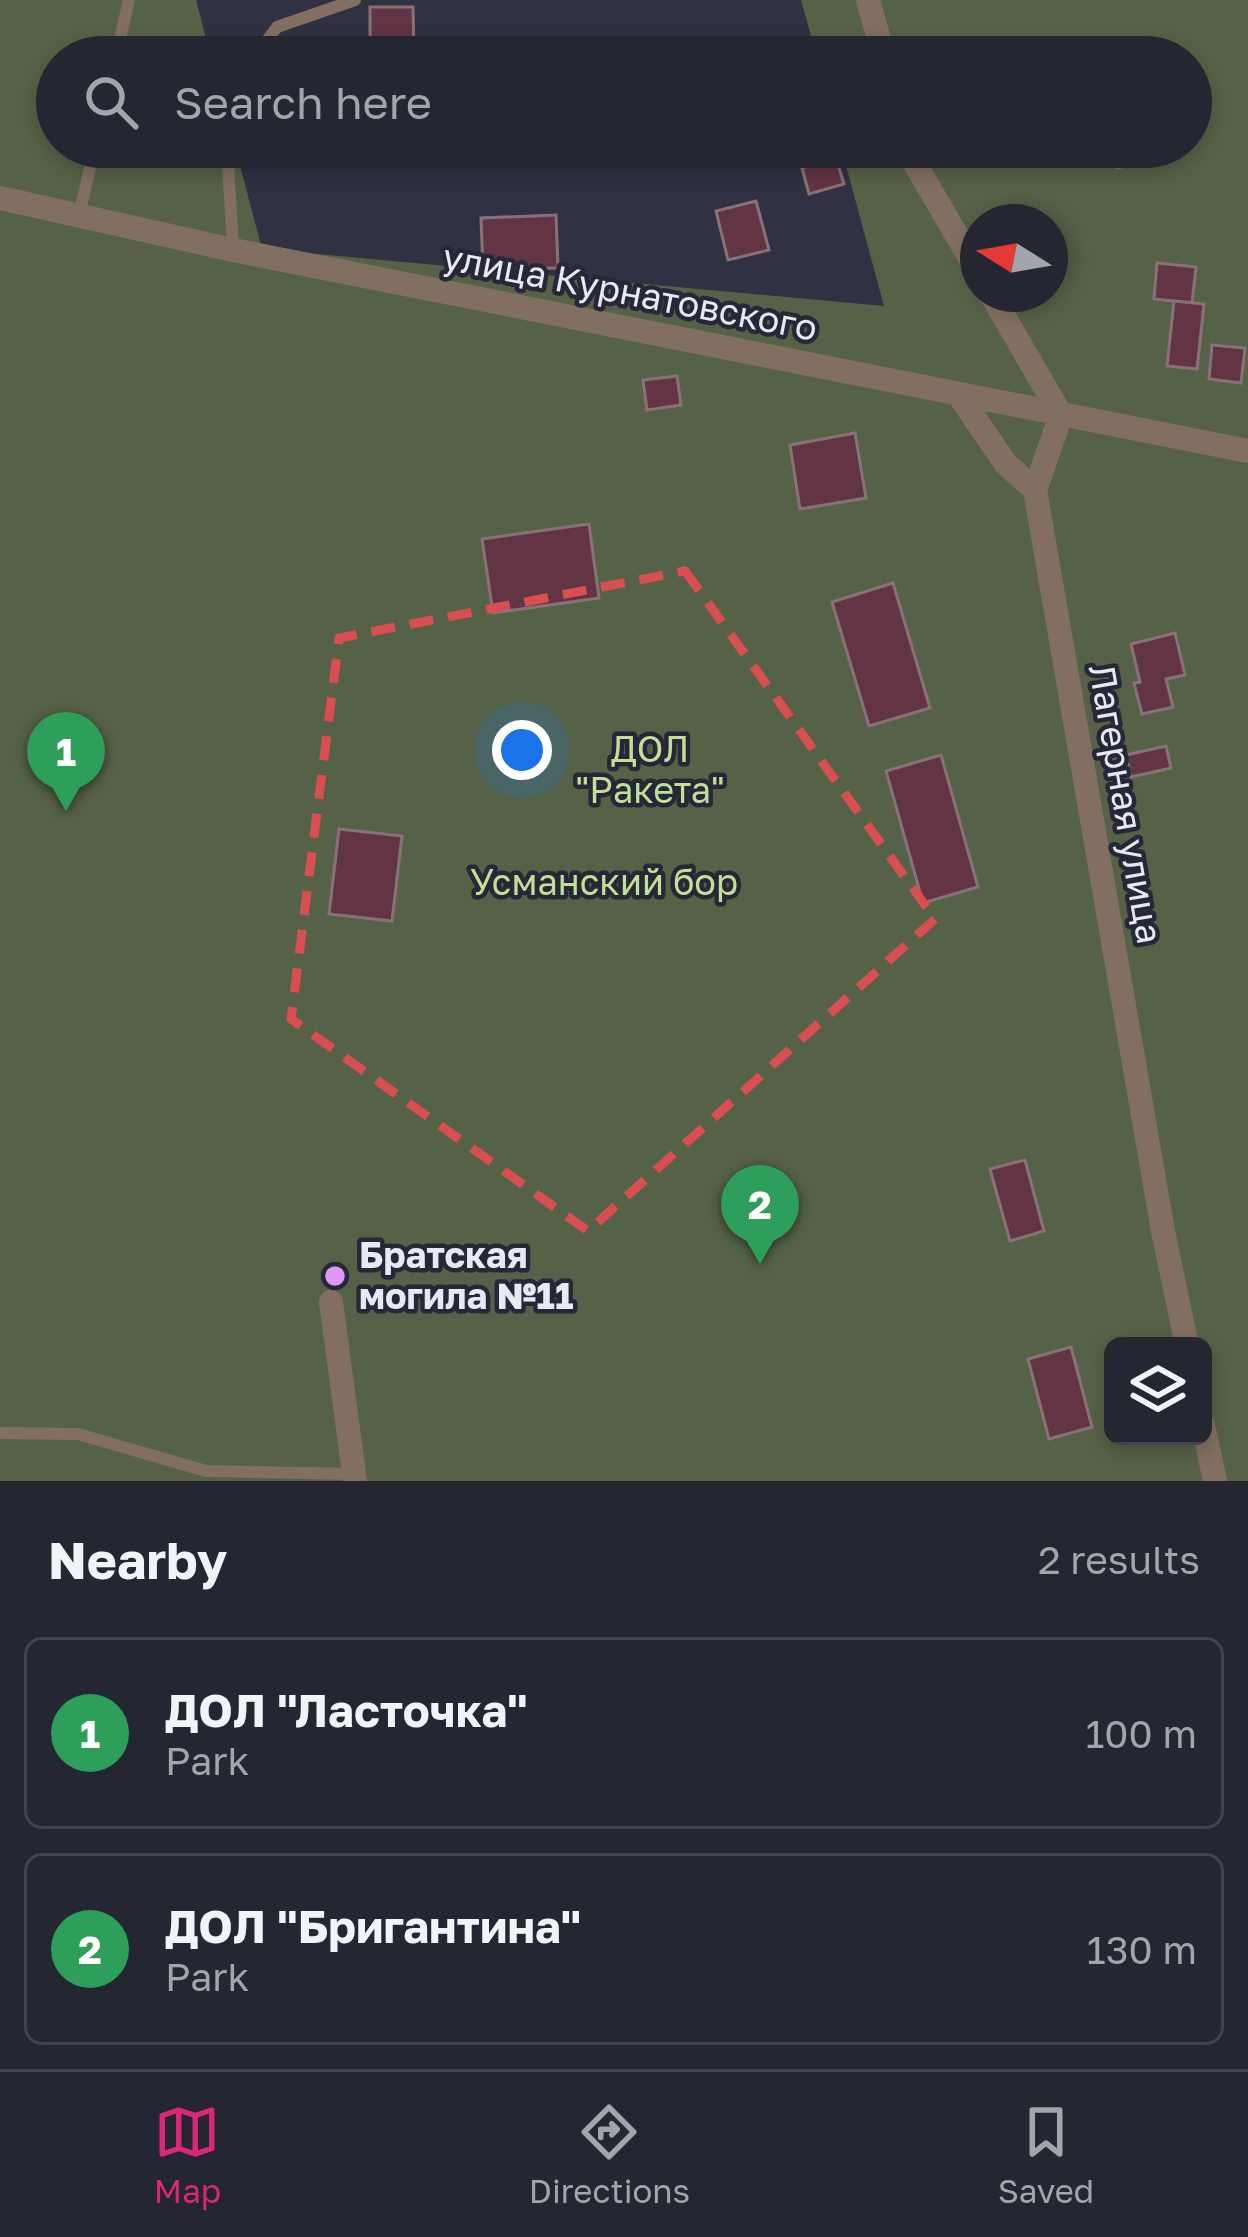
<!DOCTYPE html>
<meta charset="utf-8">
<style>
:root{--surface:#242632;--page:#30323e;--text:#f1f3f6;--muted:#a3a5ac;--line:#41434d;--accent:#db2777}
body{margin:0;font-family:"Golos Text",sans-serif;background:var(--page);color:var(--text)}
.controls{position:absolute;right:36px;bottom:36px;display:grid;overflow:hidden;border-radius:18px;box-shadow:0 6px 18px #0003}
.controls button{width:108px;height:108px;display:grid;place-items:center;padding:0;border:0;border-bottom:3px solid var(--line);background:var(--surface);color:var(--text);font:60px sans-serif}
.compass{position:absolute;left:960px;top:204px;width:108px;height:108px;border-radius:50%;background:var(--surface);box-shadow:0 6px 18px #0003;rotate:281deg}
.you{position:absolute;left:522px;top:750px;width:42px;height:42px;margin:-30px;border:9px solid #fff;border-radius:50%;background:#1a73e8;box-shadow:0 0 0 18px #1a73e833}
.badge{display:grid;place-items:center;width:78px;height:78px;border-radius:50%;background:var(--accent);color:#fff;font-size:39px;font-weight:700}
.pin{position:absolute;translate:-50% -99px;filter:drop-shadow(0 3px 6px #0008)}
.pin::after{content:'';position:absolute;top:63px;width:42px;height:36px;background:inherit;clip-path:polygon(0 0,100% 0,50% 100%)}
.list{margin:0;padding:0;list-style:none}
h2{display:flex;justify-content:space-between;align-items:center;height:156px;margin:0;padding:0 48px;font-size:51px}
h2 small{font-size:39px;font-weight:400;color:var(--muted)}
.list li{display:grid;grid-template-columns:78px 1fr auto;gap:36px;align-items:center;box-sizing:border-box;height:192px;margin:0 24px 24px;padding:0 24px;border:3px solid var(--line);border-radius:18px}
.list b{display:block;font-size:45px;white-space:nowrap}
.list p{margin:0;font-size:39px;white-space:nowrap;color:var(--muted)}
.list em{font-size:39px;font-style:normal;color:var(--muted)}
.icon{flex:none;width:66px;height:66px;fill:none;stroke:currentColor;stroke-width:2;stroke-linecap:round;stroke-linejoin:round}
.map{position:relative;flex:none;width:1248px;height:1481px;overflow:hidden}
.search{position:absolute;background:var(--surface);box-shadow:0 6px 18px #0003;left:36px;right:36px;top:36px;height:132px;display:flex;align-items:center;gap:30px;box-sizing:border-box;padding:0 42px;border-radius:66px;color:var(--muted);font-size:45px}
.sheet{height:588px;background:var(--surface)}
nav{display:flex;justify-content:space-around;align-items:center;box-sizing:border-box;height:168px;border-top:3px solid var(--line);background:var(--surface);font-size:33px;color:var(--muted)}
nav a{display:grid;justify-items:center;gap:6px}
nav .on{color:var(--accent)}
.map>svg:first-child{display:block}
</style>
<div class="map">
<svg width="1248" height="1481" viewBox="0 0 1248 1481">
<rect width="100%" height="100%" fill="#303243"/>
<path fill="#566247" fill-rule="evenodd" d="M0,0H196L211,57H57V147H235L262,249L884,306L841,147H1191V57H817L801,0H1248V1481H0ZM978,222H1050V294H978ZM1113,1346H1203V1436H1113Z"/>
<g fill="#623444" stroke="#887278" stroke-width="3">
<path d="M370,7H413L414,57H370Z"/>
<path d="M1112,147H1161L1163,158L1117,168Z"/>
<path d="M836,158L844,184L809,194L802,168Z"/>
<path d="M756,201L769,250L728,260L716,211Z"/>
<path d="M556,215L558,268L483,270L481,218Z"/>
<path d="M1157,263L1196,267L1192,303L1154,299Z"/>
<path d="M1174,301L1204,304L1197,369L1167,366Z"/>
<path d="M1212,345L1245,348L1241,383L1209,379Z"/>
<path d="M677,376L681,405L647,410L643,380Z"/>
<path d="M855,433L866,498L800,509L790,445Z"/>
<path d="M589,524L599,598L493,613L482,539Z"/>
<path d="M893,583L930,708L869,726L832,602Z"/>
<path d="M1175,633L1185,675L1166,679L1173,707L1142,714L1134,683L1140,682L1131,644Z"/>
<path d="M1166,746L1171,768L1131,777L1126,755Z"/>
<path d="M941,755L978,887L923,903L886,771Z"/>
<path d="M339,829L402,836L392,921L329,914Z"/>
<path d="M1025,1160L1044,1231L1010,1241L990,1169Z"/>
<path d="M1071,1347L1092,1427L1049,1439L1028,1359Z"/>
</g>
<g fill="none" stroke-linecap="round" stroke-linejoin="round">
<g stroke="#836f62" stroke-width="12">
<path d="M116,57L129,0"/>
<path d="M255,57L277,27L355,0"/>
<path d="M227,147L233,249"/>
<path d="M79,215L95,147"/>
<path d="M0,1433L78,1434L206,1471L354,1474"/>
</g>
<g stroke="#836f62" stroke-width="24">
<path d="M868,0L884,57"/>
<path d="M908,147L910,155L978,272"/>
<path d="M0,198L233,250L1248,451"/>
<path d="M991,294L1061,415L1035,490L1163,1231L1187,1346"/>
<path d="M958,394L1006,464L1035,490"/>
<path d="M331,1302L355,1481"/>
<path d="M1203,1425L1215,1481"/>
</g>
</g>
<path fill="none" stroke="#d94f51" stroke-width="9" stroke-dasharray="24 15" stroke-linejoin="round" d="M685,571L935,919L588,1231L291,1019L339,638Z"/>
<circle fill="#dd98f3" stroke="#262838" stroke-width="4.5" cx="335" cy="1276" r="12"/>
<g text-anchor="middle" stroke-width="9" stroke-linejoin="round" paint-order="stroke">
<g font-size="36" fill="#e7e9f3" stroke="#262838">
<text transform="translate(630 292) rotate(11)" y="13">улица Курнатовского</text>
<text transform="translate(1126 804) rotate(80)" y="13">Лагерная улица</text>
</g>
<g font-size="36" fill="#c0df97" stroke="#262838">
<text x="650" y="762">ДОЛ<tspan x="650" dy="41">"Ракета"</tspan></text>
<text x="604" y="895">Усманский бор</text>
</g>
<g font-size="36" font-weight="bold" fill="#e7e9f3" stroke="#262838" text-anchor="start">
<text x="359" y="1268">Братская<tspan x="359" dy="41">могила №11</tspan></text>
</g>
</g>
</svg>
<div class="controls">
<button><svg class="icon" aria-label="layers" viewBox="0 0 24 24"><path d="M12 4l9 5-9 5-9-5zM3 14l9 5 9-5"/></svg></button>
</div>
<svg class="compass" viewBox="-18 -18 36 36"><path d="M0-13l5 13h-10z" fill="#e53935"/><path d="M0 13l5-13h-10z" fill="#a3a5ac"/></svg>
<div class="you"></div>
<div class="pin badge" style="left:66px;top:811px;background:#2e9e5b">1</div>
<div class="pin badge" style="left:760px;top:1264px;background:#2e9e5b">2</div>
<div class="search"><svg class="icon" aria-label="search" viewBox="0 0 24 24"><circle cx="10" cy="10" r="6"/><path d="M15 15l6 6"/></svg>Search here</div>
</div>
<section class="sheet">
<h2>Nearby<small>2 results</small></h2>
<ul class="list">
<li><span class="badge" style="background:#2e9e5b">1</span><div><b>ДОЛ &quot;Ласточка&quot;</b><p>Park</p></div><em>100 m</em></li>
<li><span class="badge" style="background:#2e9e5b">2</span><div><b>ДОЛ &quot;Бригантина&quot;</b><p>Park</p></div><em>130 m</em></li>
</ul>
</section>
<nav>
<a class="on"><svg class="icon" aria-label="map" viewBox="0 0 24 24"><path d="M3 6l6-2 6 2 6-2v14l-6 2-6-2-6 2zM9 4v14M15 6v14"/></svg>Map</a>
<a><svg class="icon" aria-label="directions" viewBox="0 0 24 24"><path d="M12 3l9 9-9 9-9-9zM9 14v-3h6M13 9l2 2-2 2"/></svg>Directions</a>
<a><svg class="icon" aria-label="saved" viewBox="0 0 24 24"><path d="M7 4h10v16l-5-4-5 4z"/></svg>Saved</a>
</nav>
